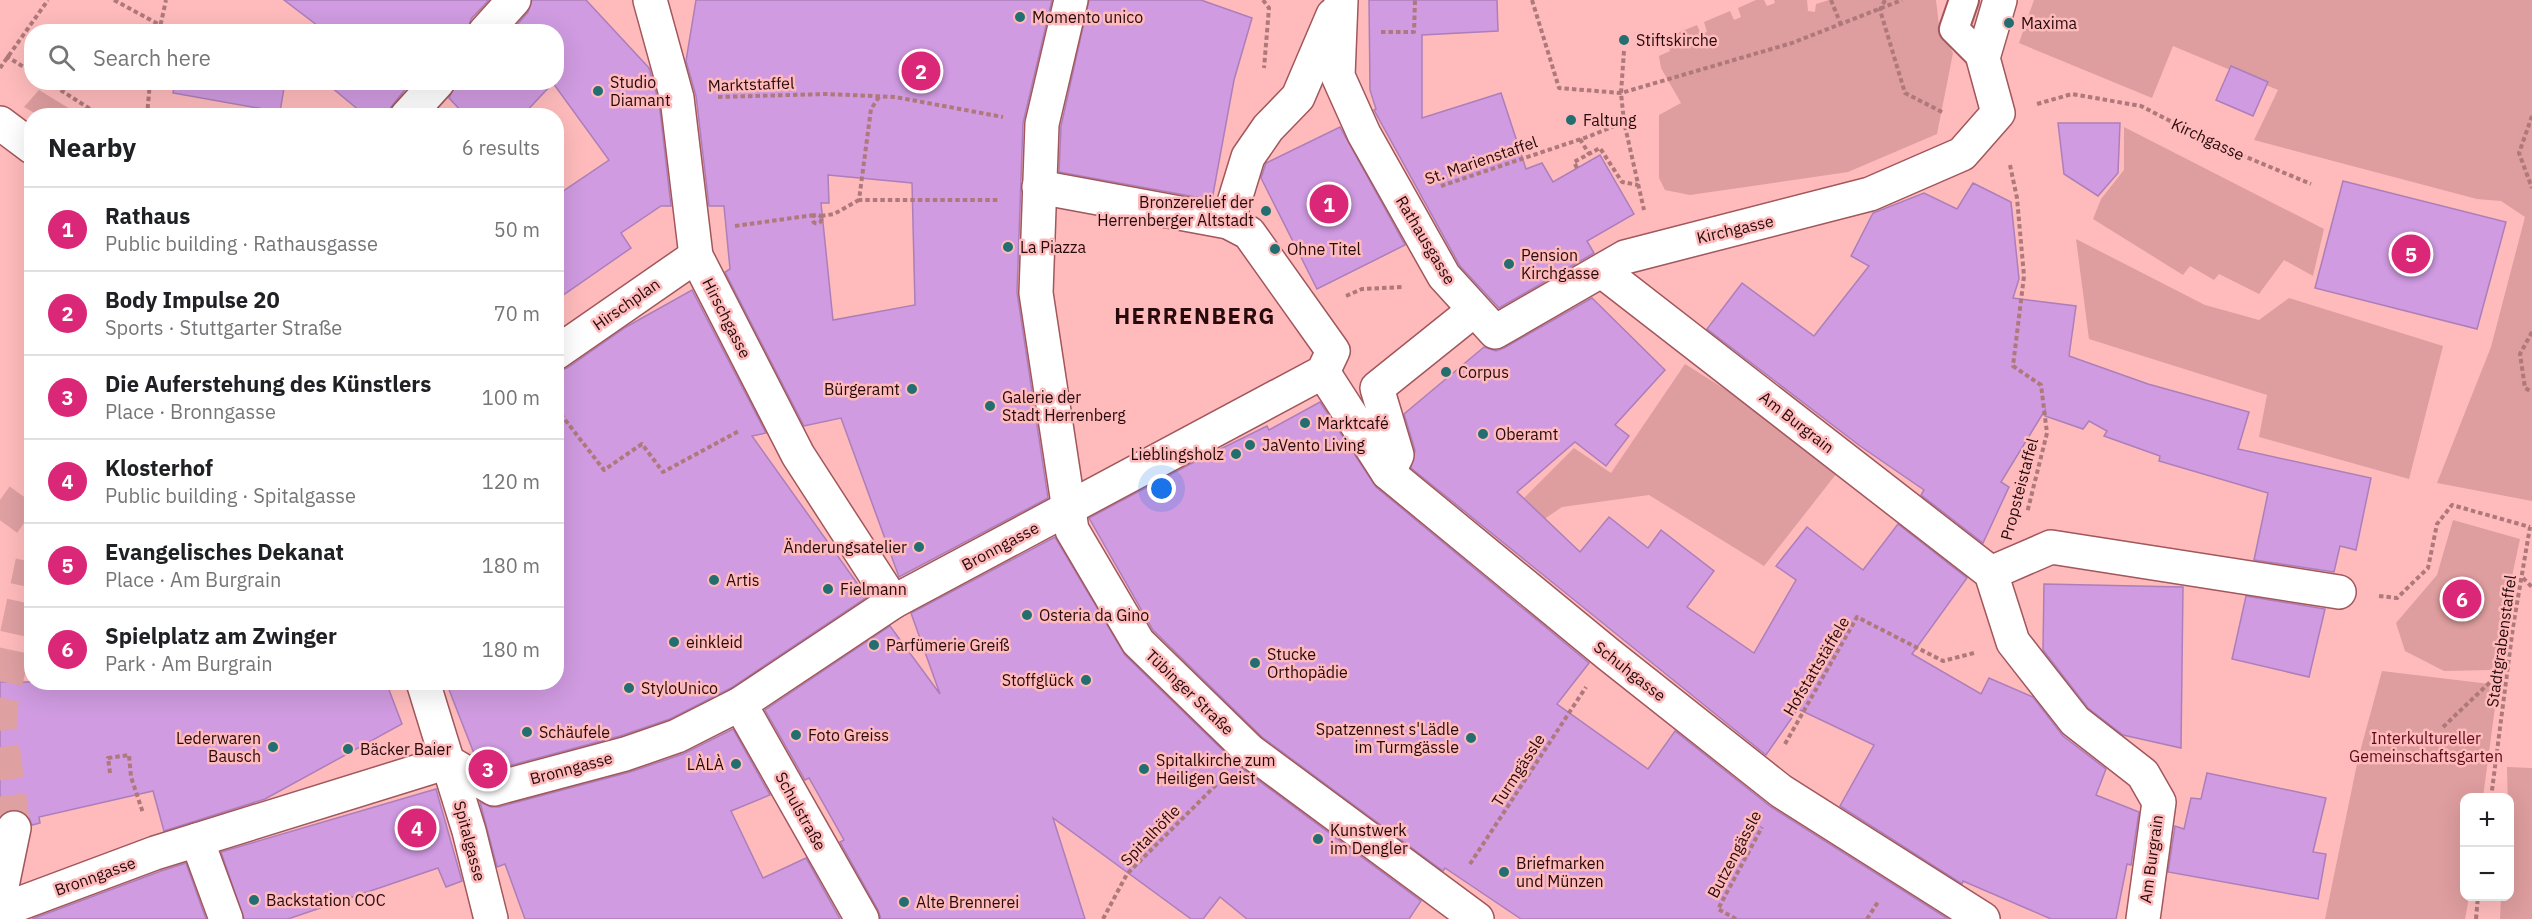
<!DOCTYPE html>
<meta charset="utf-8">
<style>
:root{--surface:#fff;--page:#f6f6f6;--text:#202124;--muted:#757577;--line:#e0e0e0;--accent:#db2777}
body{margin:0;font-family:"IBM Plex Sans",sans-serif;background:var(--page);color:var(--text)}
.controls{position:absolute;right:18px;bottom:18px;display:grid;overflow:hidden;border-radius:12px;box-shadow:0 6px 24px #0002}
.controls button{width:54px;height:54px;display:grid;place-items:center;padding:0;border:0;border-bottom:2px solid var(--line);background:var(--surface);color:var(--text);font:30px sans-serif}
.you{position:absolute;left:1162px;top:489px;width:21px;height:21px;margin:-15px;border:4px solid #fff;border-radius:50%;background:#1a73e8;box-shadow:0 0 0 9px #1a73e833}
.badge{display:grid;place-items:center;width:39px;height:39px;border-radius:50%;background:var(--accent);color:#fff;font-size:20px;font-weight:700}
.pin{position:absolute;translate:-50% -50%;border:3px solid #fff;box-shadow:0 2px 6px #0006}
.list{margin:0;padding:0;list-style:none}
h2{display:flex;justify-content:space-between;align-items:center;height:78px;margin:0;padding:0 24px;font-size:26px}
h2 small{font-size:20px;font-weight:400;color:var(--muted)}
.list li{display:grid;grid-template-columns:39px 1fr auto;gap:18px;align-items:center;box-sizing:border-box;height:84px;padding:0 24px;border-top:2px solid var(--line)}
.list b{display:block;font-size:22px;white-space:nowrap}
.list p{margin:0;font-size:20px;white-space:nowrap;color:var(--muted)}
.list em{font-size:20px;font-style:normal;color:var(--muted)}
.icon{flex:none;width:33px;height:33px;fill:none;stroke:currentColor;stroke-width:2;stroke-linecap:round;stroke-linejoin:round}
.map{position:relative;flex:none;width:2532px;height:919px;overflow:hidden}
.search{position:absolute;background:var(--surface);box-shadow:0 6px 24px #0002;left:24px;top:24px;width:540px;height:66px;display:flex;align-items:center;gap:15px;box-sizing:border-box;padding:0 21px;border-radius:24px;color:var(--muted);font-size:22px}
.panel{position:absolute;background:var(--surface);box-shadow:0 6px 24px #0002;left:24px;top:108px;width:540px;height:582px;border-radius:24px}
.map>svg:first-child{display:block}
</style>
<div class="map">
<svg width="2532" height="919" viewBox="0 0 2532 919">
<rect width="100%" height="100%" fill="#ffbbbc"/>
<g fill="#de9d9e">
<path d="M1756,0H1764L1767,6L1775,3L1774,0H1807L1808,11L1815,12L1816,4L1829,0H1936L1939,26L1953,53L1937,134L1848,172L1690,195L1665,190L1659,178V115L1681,103L1661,68L1659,56L1670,51L1665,38L1697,25L1701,34L1707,32L1704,22L1730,11L1734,20L1741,17L1738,8Z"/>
<path d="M2034,0H2532V501L2437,483L2491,347L2525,217L2501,201L2477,199L2254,140L2278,90L2173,46L2152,98L2019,43Z"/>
<path d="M39,90L80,115H38L24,107Z"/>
<path d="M2124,127L2324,229L2313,276L2284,260L2259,294L2219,274L2214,280L2190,266L2183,275L2093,219L2101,199L2124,170Z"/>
<path d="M2076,239L2205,305L2259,320L2289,298L2443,346L2409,479L2259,437L2267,395L2089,339Z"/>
<path d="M1685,364L1844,464L1764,566L1649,495L1562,507L1518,537L1501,521L1574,448L1611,473Z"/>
<path d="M2453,520L2520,539L2492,670L2444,671L2405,651L2396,623L2437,575Z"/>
<path d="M2382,671L2498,685L2483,797L2464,798V896L2469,897L2465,919H2325L2358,759Z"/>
<path d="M2507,767L2532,768V919H2500L2501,897L2510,896Z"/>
</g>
<g fill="#d09be1" stroke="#ac7fba" stroke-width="1.5" fill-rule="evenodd">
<path d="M284,0H489L471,19L467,32H326Z"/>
<path d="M532,0H586L649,68L659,102L671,206H661L621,233L631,248L556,300V196L609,160L553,83L522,116H466L449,98L456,82H556V32H511L528,12Z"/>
<path d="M696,0H1052L1023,123L1017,292L1048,498L899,577L841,418L804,426L725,272L730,269L724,206H709L696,96L686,61ZM828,175L912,183L915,305L833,320L821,203H829Z"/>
<path d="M1089,0H1201L1252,18L1234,80L1212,200L1059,172L1061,126Z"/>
<path d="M1369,0H1497L1498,31L1422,35V118L1501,93L1526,169L1542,163L1553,182L1600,155L1634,214L1587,241L1594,253L1499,308L1460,266L1374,110L1376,109L1370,90Z"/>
<path d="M2231,66L2268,82L2253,116L2216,100Z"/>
<path d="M175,82H285L280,112L173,93Z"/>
<path d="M325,82H411L384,116H366Z"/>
<path d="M2058,123H2120L2118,173L2098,196L2064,174Z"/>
<path d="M1340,127L1405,245L1317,289L1261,178L1266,163Z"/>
<path d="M2343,181L2506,222L2477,329L2315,288Z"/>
<path d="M1973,183L2011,202L2019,279L2013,298L2076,306L2069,356L2148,384L2249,412L2238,449L2371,478L2356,550L2340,546L2334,572L2254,560L2268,493L2159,461L2160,456L2104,436L2107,431L2089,421L2083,429L2045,416V410L2001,482L2009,487L1983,543L1921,495L1924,490L1860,446L1707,329L1742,283L1814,336L1869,266L1851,256L1873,213L1924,193L1957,209Z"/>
<path d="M692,290L766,433L752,436L867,597L731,688L670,719L620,736L497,769L475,756L446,682H556V372L567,368L626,327Z"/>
<path d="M1592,298L1665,370L1615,425L1629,436L1606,466L1575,442L1517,492L1580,552L1609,517L1648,548L1661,530L1714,571L1687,607L1754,653L1796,580L1776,566L1807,527L1863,570L1898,524L1967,578L1912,654L1981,694L1989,678L2033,697L2063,736L2106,769L2096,795L2139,812L2131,865L2127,864L2116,919H2051L1963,881L1962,884L1840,806L1874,745L1798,709L1766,755L1411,468L1415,450L1404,414L1484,347L1496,351L1504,348Z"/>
<path d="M1320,402L1376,487L1589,663L1557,704L1648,769L1675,731L1771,807L1948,919H1521L1445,868L1443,871L1262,737L1153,630L1089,518L1194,462L1267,426L1269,430Z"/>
<path d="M1055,537L1125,655L1239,766L1421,901L1409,919H1247L1220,897L1203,919H1191L1053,818L1085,919H881L878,910L840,842L844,840L809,778L805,780L765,710L890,626L940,694L911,613Z"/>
<path d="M2044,584L2183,587L2181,748L2123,735L2088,708L2043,650Z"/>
<path d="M2246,596L2325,609L2309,677L2232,659Z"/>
<path d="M0,682H386L402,724L265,799L164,831L153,791L39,817L40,823L32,825L27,814L18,810H9L0,816Z"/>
<path d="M733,729L770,795L731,811L763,878L806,858L840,919H525L505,864L497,867L480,802L491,807H499L630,772L683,754Z"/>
<path d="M2207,773L2326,798L2313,852L2326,854L2318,899L2168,872L2175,826L2184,829L2191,798L2201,799Z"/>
<path d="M436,789L462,881L446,887L438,868L288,919H244L221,852Z"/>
<path d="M186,863L206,919H32L161,871Z"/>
</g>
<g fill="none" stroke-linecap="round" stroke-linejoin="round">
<g stroke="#dfa0a2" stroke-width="33" stroke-dasharray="33 16" stroke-linecap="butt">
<path d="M0,500L32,523"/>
<path d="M14,828L0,724L2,702L32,562"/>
</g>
<g stroke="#a1575b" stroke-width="32">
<path id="lane" d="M1964,0L1954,29L1983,58"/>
</g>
<g stroke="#a1575b" stroke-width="36">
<g id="street">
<path d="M650,0L677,98L696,256L798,455L893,602"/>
<path d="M1071,0L1042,124L1036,293L1072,530L1138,642L1250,751L1477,919"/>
<path d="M1341,0L1338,76L1364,134L1444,276L1495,332L1625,257L1870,194L1962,154L1998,113L1983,58L2000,0"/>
<path d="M485,32L514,0"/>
<path d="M407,116L438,82"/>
<path d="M0,123L32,147"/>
<path d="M1228,222L1248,157L1268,128L1298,97L1333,15"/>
<path d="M1602,271L1991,573L2013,642L2075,721L2143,774L2159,802L2143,919"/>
<path d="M556,353L696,256"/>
<path d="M1323,372L1388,473L1608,654L1781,791L1983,919"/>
<path d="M1388,473L1397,455L1377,388L1473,311"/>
<path d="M1991,573L2051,547L2339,592"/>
<path d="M423,682L469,831L491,919"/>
<path d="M740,704L862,919"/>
<path d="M197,840L226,919"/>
<path d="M5,909L2,886L14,828"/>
<path d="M0,915L5,909L155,853L448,762L494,789L625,754L677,736L740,704L893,602L1323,372L1333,351L1249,233L1228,222L1039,187"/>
</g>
</g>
<g stroke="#af797b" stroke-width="4" stroke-dasharray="4.5 3" stroke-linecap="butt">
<path d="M114,0L160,25"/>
<path d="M1263,0L1269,8L1264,68"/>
<path d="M1532,0L1559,88L1621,93L1792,43L1902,0"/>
<path d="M1831,0L1841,25"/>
<path d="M1885,0L1880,10L1905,93L1944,113"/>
<path d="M159,32L166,0"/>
<path d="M1381,32H1414L1415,0"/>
<path d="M1624,51L1621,93L1624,122L1644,210"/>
<path d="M6,56L32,72"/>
<path d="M0,68L48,0"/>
<path d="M48,82L101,116"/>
<path d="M718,97L826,94L895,97L1003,117"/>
<path d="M879,97L871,109L859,200H999"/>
<path d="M2037,104L2072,94L2141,106L2215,144L2311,184"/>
<path d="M147,116L150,82"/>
<path d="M2532,116L2519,153L2532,188"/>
<path d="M1580,139L1589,154"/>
<path d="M2010,165L2017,198L2024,276L2013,366L2041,385L2047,433L2027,513"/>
<path d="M1577,168L1574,162L1600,148L1622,182L1638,185"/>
<path d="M1441,186L1590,136L1624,122"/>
<circle cx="817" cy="219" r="4.5"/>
<path d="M821,216L834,214L859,200"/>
<path d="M735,226L814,215"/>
<path d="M1346,296L1362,289L1403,287"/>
<path d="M2532,332L2520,354L2525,388L2532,392"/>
<path d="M556,408L604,470L642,444L663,472L739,431"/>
<path d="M2523,578L2532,587"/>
<path d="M2379,596L2397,598L2428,568L2437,524L2452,505L2530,527"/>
<path d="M2443,727L2508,665"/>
<path d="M1785,744L1857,617L1943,661L1974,653"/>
<path d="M110,773L108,758L129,755L131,777L143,813"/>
<path d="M2491,798L2513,627L2530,527"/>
<path d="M1470,864L1586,687"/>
<path d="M1103,919L1127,874L1222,779"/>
<path d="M1736,919L1718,909L1762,827"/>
<path d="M1867,919L1878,902"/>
<path d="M2476,919L2478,896"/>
</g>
<use href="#lane" stroke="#fff" stroke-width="28"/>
<use href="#street" stroke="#fff" stroke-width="33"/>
</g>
<g fill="#226e70" stroke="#ffbbbc" stroke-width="2">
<circle cx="1020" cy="17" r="6"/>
<circle cx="2009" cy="23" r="6"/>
<circle cx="1624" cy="40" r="6"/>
<circle cx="598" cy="91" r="6"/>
<circle cx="1571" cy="120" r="6"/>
<circle cx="1266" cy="211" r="6"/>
<circle cx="1008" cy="247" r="6"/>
<circle cx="1275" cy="249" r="6"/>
<circle cx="1509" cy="264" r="6"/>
<circle cx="1446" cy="372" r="6"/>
<circle cx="912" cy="389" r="6"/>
<circle cx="990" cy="406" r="6"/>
<circle cx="1305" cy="423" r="6"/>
<circle cx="1483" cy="434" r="6"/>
<circle cx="1250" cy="445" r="6"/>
<circle cx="1236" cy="454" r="6"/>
<circle cx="919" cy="547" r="6"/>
<circle cx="714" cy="580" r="6"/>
<circle cx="828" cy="589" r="6"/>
<circle cx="1027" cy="615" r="6"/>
<circle cx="674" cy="642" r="6"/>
<circle cx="874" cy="645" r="6"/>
<circle cx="1255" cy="663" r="6"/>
<circle cx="1086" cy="680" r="6"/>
<circle cx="629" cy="688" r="6"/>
<circle cx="527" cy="732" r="6"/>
<circle cx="796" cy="735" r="6"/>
<circle cx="1471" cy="738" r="6"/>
<circle cx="273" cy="747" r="6"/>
<circle cx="348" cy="749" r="6"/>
<circle cx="736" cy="764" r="6"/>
<circle cx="1144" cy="769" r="6"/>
<circle cx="1318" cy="839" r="6"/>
<circle cx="1504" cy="872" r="6"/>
<circle cx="254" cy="900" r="6"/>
<circle cx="904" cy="902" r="6"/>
</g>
<g text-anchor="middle" stroke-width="5" stroke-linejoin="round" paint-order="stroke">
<g font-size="16" fill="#270a0c" stroke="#ffbbbc" text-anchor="start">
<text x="1032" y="23">Momento unico</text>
<text x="2021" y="29">Maxima</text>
<text x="1636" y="46">Stiftskirche</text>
<text x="610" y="88">Studio<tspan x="610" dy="18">Diamant</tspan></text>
<text x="1583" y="126">Faltung</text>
<text x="1254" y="208" text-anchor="end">Bronzerelief der<tspan x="1254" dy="18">Herrenberger Altstadt</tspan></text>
<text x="1020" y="253">La Piazza</text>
<text x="1287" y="255">Ohne Titel</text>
<text x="1521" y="261">Pension<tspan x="1521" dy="18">Kirchgasse</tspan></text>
<text x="1458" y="378">Corpus</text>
<text x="900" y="395" text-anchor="end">Bürgeramt</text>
<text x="1002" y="403">Galerie der<tspan x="1002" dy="18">Stadt Herrenberg</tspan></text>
<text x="1317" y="429">Marktcafé</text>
<text x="1495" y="440">Oberamt</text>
<text x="1262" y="451">JaVento Living</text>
<text x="1224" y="460" text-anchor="end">Lieblingsholz</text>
<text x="907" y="553" text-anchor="end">Änderungsatelier</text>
<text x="726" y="586">Artis</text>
<text x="840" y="595">Fielmann</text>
<text x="1039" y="621">Osteria da Gino</text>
<text x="686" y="648">einkleid</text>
<text x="886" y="651">Parfümerie Greiß</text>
<text x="1267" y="660">Stucke<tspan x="1267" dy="18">Orthopädie</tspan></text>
<text x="1074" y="686" text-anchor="end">Stoffglück</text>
<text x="641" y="694">StyloUnico</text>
<text x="1459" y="735" text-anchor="end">Spatzennest s'Lädle<tspan x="1459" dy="18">im Turmgässle</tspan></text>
<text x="539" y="738">Schäufele</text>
<text x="808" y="741">Foto Greiss</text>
<text x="261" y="744" text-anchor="end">Lederwaren<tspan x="261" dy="18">Bausch</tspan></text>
<text x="360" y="755">Bäcker Baier</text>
<text x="1156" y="766">Spitalkirche zum<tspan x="1156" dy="18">Heiligen Geist</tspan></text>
<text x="724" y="770" text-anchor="end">LÀLÀ</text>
<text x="1330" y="836">Kunstwerk<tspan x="1330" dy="18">im Dengler</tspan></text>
<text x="1516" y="869">Briefmarken<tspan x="1516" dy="18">und Münzen</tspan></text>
<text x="266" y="906">Backstation COC</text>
<text x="916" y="908">Alte Brennerei</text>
</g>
<g font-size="16" fill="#270a0c" stroke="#ffbbbc">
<text transform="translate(751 84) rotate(-2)" y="6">Marktstaffel</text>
<text transform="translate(2208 139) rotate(25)" y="6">Kirchgasse</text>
<text transform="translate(1481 160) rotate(-19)" y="6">St. Marienstaffel</text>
<text transform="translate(1735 229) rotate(-13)" y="6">Kirchgasse</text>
<text transform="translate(1426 240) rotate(59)" y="6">Rathausgasse</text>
<text transform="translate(626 304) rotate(-35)" y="6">Hirschplan</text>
<text transform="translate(727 318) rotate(63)" y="6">Hirschgasse</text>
<text transform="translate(1797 422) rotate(38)" y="6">Am Burgrain</text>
<text transform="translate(2019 489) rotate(-75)" y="6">Propsteistaffel</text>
<text transform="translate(1000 546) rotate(-28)" y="6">Bronngasse</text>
<text transform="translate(2501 641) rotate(-82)" y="6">Stadtgrabenstaffel</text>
<text transform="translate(1816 666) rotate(-59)" y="6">Hofstattstäffele</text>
<text transform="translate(1630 671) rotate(38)" y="6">Schuhgasse</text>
<text transform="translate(1190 692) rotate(44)" y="6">Tübinger Straße</text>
<text transform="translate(571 768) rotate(-15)" y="6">Bronngasse</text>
<text transform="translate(1518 770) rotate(-57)" y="6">Turmgässle</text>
<text transform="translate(801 811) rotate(61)" y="6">Schulstraße</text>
<text transform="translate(1150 835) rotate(-46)" y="6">Spitalhöfle</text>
<text transform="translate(470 841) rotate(75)" y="6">Spitalgasse</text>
<text transform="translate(1734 854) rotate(-62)" y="6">Butzengässle</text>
<text transform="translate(2151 859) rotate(-82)" y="6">Am Burgrain</text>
<text transform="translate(95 876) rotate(-20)" y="6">Bronngasse</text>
</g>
<g font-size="16" fill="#5d0a1a" stroke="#ffbbbc">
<text x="2426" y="744">Interkultureller<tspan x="2426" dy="18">Gemeinschaftsgarten</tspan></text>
</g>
<g font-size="22" font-weight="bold" letter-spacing="1.5" fill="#270a0c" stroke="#ffbbbc">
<text x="1195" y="324">HERRENBERG</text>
</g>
</g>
</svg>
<div class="controls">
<button>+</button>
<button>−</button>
</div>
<div class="you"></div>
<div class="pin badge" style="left:1329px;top:204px">1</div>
<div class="pin badge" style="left:921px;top:71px">2</div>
<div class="pin badge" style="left:488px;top:769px">3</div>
<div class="pin badge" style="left:417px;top:828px">4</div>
<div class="pin badge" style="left:2411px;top:254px">5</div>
<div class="pin badge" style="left:2462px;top:599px">6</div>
<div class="search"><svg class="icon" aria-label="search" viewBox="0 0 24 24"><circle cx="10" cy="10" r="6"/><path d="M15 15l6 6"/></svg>Search here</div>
<section class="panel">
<h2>Nearby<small>6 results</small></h2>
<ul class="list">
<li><span class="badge">1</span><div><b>Rathaus</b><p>Public building · Rathausgasse</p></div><em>50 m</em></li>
<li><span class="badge">2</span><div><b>Body Impulse 20</b><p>Sports · Stuttgarter Straße</p></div><em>70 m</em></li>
<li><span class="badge">3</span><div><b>Die Auferstehung des Künstlers</b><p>Place · Bronngasse</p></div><em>100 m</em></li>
<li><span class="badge">4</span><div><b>Klosterhof</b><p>Public building · Spitalgasse</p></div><em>120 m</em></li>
<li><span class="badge">5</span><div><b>Evangelisches Dekanat</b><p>Place · Am Burgrain</p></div><em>180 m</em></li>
<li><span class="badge">6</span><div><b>Spielplatz am Zwinger</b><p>Park · Am Burgrain</p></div><em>180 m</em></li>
</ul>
</section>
</div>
